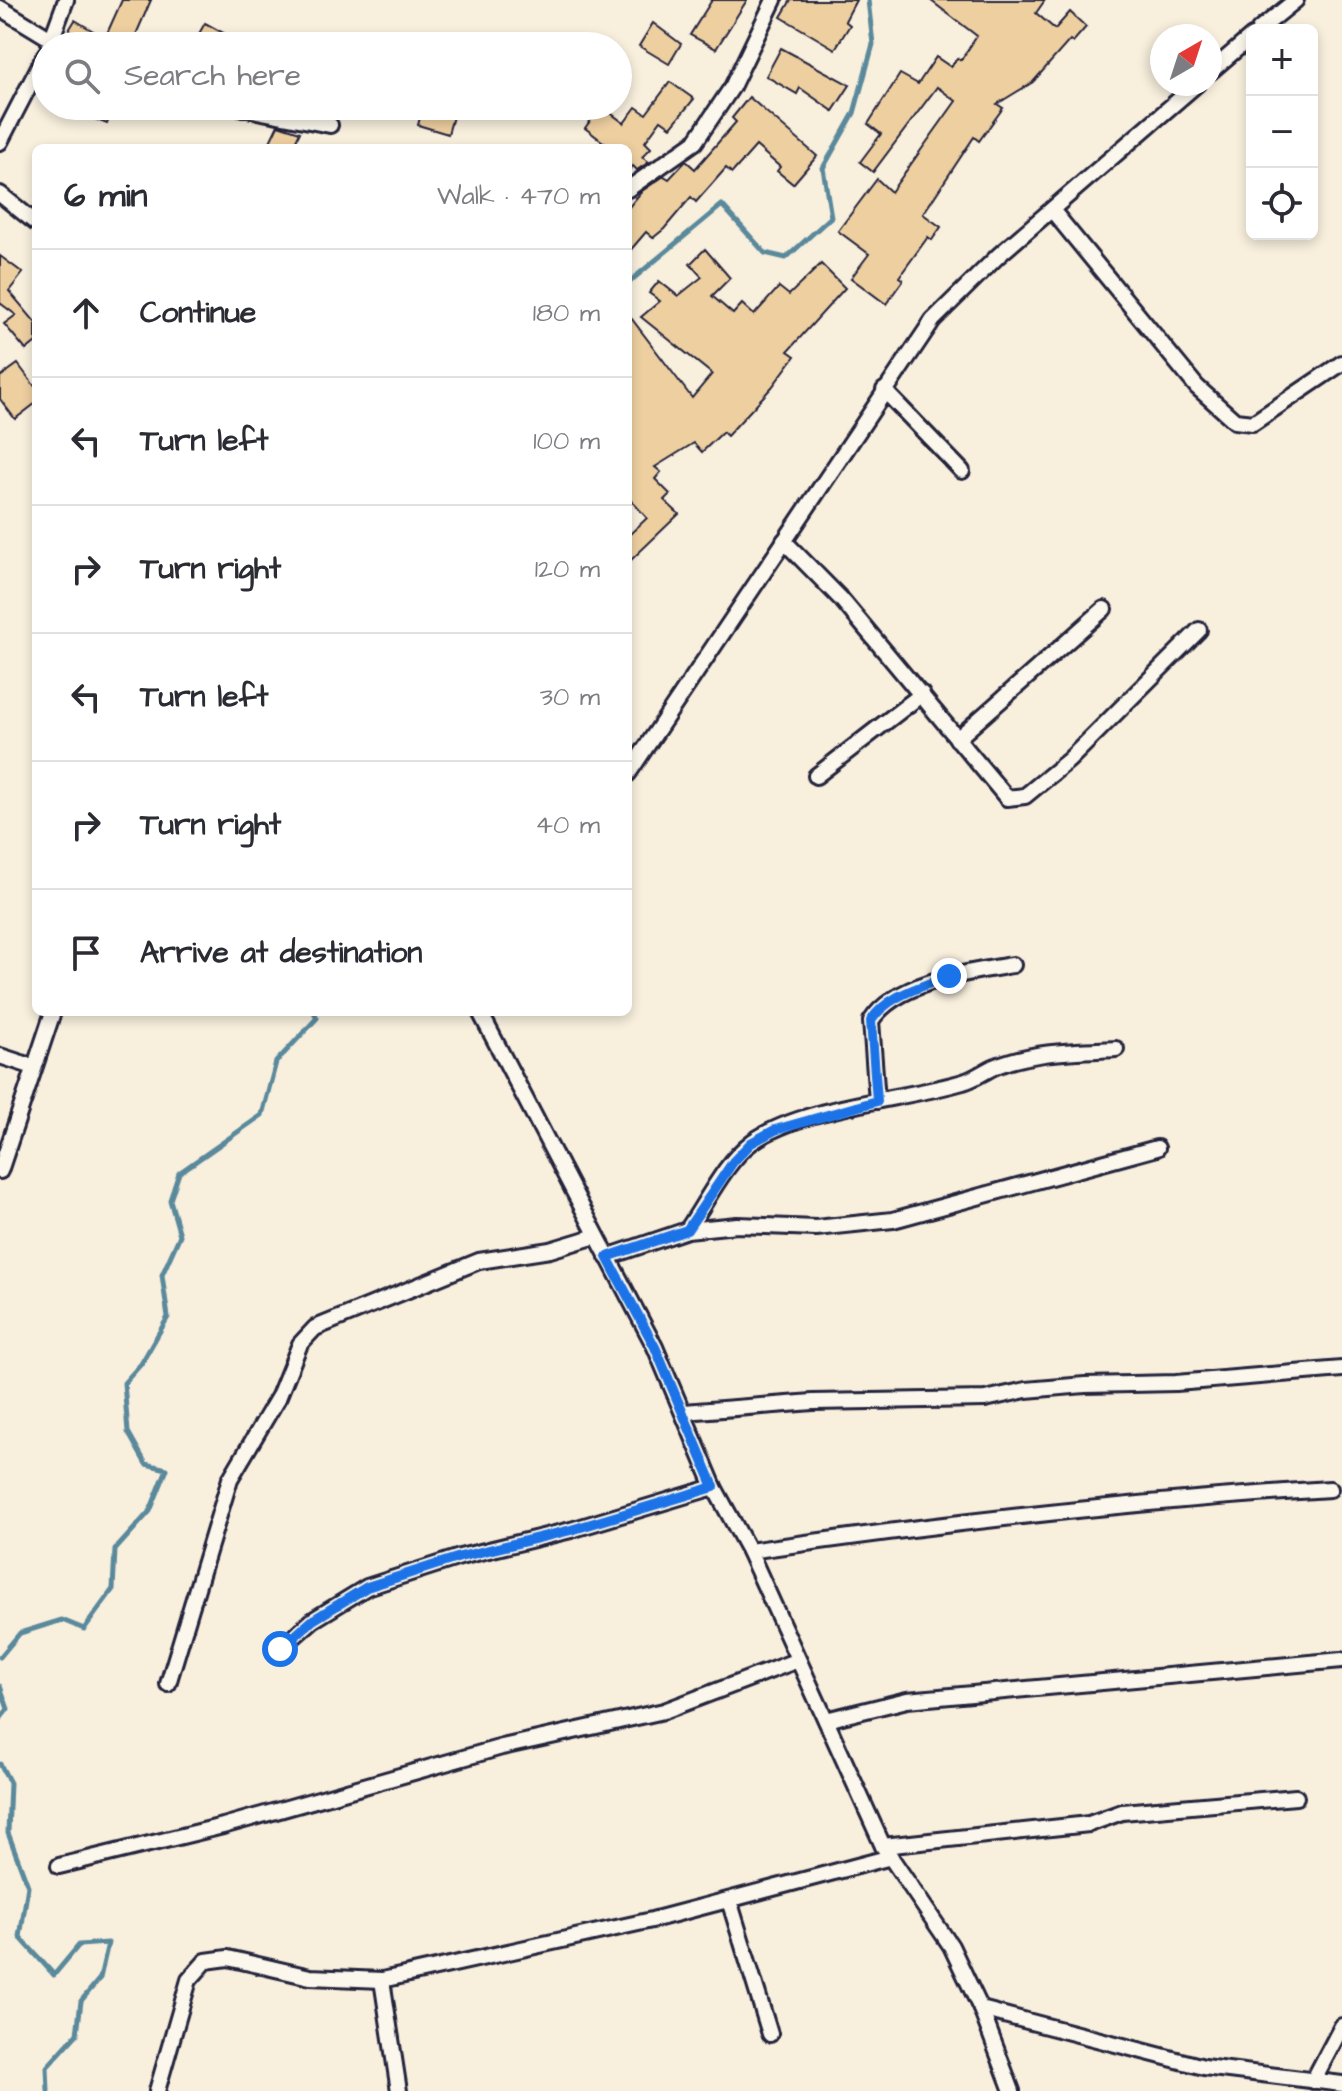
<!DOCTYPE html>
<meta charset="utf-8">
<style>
:root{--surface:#fff;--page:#f7f7f7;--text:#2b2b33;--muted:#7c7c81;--line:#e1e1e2}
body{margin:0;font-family:"Architects Daughter",sans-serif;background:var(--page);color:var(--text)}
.controls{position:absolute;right:24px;top:24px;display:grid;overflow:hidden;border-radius:12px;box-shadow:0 4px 12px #0003}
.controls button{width:72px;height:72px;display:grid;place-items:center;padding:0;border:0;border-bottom:2px solid var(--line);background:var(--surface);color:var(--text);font:40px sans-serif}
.compass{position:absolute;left:1150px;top:24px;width:72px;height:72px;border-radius:50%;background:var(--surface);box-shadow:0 4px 12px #0003;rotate:39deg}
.stop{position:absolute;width:24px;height:24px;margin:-18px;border:6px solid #1a73e8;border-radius:50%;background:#fff}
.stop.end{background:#1a73e8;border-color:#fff;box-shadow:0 2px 8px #0008}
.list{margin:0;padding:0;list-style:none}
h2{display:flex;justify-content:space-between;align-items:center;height:104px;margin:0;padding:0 32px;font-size:34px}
h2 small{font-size:26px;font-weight:400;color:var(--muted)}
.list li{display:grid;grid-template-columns:52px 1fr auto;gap:24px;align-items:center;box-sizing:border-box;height:128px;padding:0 32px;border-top:2px solid var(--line)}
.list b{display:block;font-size:30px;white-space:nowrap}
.list em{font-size:26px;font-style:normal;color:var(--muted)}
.icon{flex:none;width:44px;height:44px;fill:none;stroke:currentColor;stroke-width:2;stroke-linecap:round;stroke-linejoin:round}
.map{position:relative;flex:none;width:1342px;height:2091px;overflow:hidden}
.search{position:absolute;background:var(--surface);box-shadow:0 4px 12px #0003;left:32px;top:32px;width:600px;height:88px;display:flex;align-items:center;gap:20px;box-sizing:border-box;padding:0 28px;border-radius:44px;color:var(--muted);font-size:30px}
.panel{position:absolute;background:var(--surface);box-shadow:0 4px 12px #0003;left:32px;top:144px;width:600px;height:872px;border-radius:12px}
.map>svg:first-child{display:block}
</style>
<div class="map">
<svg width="1342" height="2091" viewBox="0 0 1342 2091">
<rect width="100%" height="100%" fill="#f8efdd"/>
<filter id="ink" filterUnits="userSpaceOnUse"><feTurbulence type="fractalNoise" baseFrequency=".0125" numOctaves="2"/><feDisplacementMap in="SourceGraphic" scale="16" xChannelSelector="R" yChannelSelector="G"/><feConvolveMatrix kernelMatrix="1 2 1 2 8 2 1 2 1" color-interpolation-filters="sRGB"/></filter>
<g filter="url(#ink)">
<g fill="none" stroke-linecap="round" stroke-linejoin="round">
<g stroke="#5a899c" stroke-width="5">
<path d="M628,283L722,205L765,253L786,258L831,217L823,168L854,113L873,44L868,0"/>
<path d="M0,1657L20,1633L62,1620L84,1629L113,1589L115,1550L150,1511L167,1469L146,1464L128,1432L124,1383L141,1364L168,1317L162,1275L180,1235L170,1200L179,1173L262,1115L276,1062L317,1018L314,1012"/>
<path d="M0,1686L8,1709L0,1719"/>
<path d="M0,1764L10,1783L8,1833L28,1886L20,1937L54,1975L79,1945L108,1943L100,1978L81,2001L77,2034L47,2067L48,2091"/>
</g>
</g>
<g fill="#eecfa0" stroke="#22223b" stroke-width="2">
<path d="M122,0H151L131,46H74L63,40L75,20L105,38Z"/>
<path d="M712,0H747L716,49L690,35Z"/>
<path d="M791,0H856L845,21L850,25L835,49L781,17Z"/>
<path d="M930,0H1045L1036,13L1055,29L1070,12L1086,27L1073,42L1070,40L1033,82L997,104L1003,108L979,141L974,137L923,214L941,227L932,240L928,237L899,277L903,280L886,304L851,278L869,254L838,231L877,179L891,192L956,101L937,87L873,172L860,162L881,134L868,124L900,74L918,84L936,57L951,67L957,58L961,60L977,36Z"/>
<path d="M205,23L247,46H192Z"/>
<path d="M653,23L681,44L669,64L639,46Z"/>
<path d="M781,48L850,85L833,111L800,88L797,94L766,76Z"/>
<path d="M670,82L694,99L671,127L661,120L645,142L651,148L642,157L649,162L637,170L633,166L628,171V148H611L585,128L601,106L624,123L636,107L646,114Z"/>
<path d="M749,97L817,156L793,184L777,171L780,167L756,146L732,173L726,168L696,202L691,197L664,229L653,238L646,232L628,253V208L642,191L664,176L669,179L686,161L695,169L736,122L732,118Z"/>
<path d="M61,106H113L107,124Z"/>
<path d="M423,106H456L448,134L418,125Z"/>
<path d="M278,125L300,132L292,148H267Z"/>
<path d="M705,249L730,278L712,296L733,314L742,304L754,315L779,287L789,295L821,264L845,288L788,351L795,356L772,387L727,436L723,432L702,452L694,443L655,467L661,472L655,479L670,494L664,500L679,514L628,563V536L647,518L628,497V314L692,398L712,374L641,317L660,301L649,293L659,281L678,296L702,277L690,264Z"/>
<path d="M0,256L23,273L9,291L36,323V342L26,350L4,324L16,315L0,303Z"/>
<path d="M18,364L36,388V403L15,419L0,399V377Z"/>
</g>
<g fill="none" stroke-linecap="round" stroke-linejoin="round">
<g stroke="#22223b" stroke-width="20">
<g id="street">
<path d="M0,8L51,39"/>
<path d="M1259,30L1296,0"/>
<path d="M49,46L66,0"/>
<path d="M1210,72L1252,36"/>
<path d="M232,106L330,125"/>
<path d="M0,142L46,53"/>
<path d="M628,189L695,142L732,87L774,0"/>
<path d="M0,194L36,223"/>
<path d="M1052,210L1197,387L1235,421L1253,423L1342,363"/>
<path d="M884,390L962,471"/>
<path d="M784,541L842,600L1007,798L1025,796L1069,760L1199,630"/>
<path d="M957,739L1104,609"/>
<path d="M628,774L933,320L999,255L1197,84"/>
<path d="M816,776L922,694"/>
<path d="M480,1012L655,1347L714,1487L749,1551L883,1846L951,1946L981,2009L1012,2091"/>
<path d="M0,1056L34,1067"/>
<path d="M877,1101L871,1021C896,981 970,972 1013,965"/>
<path d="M0,1171L53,1012"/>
<path d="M687,1230C706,1203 725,1162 752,1142C803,1106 902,1100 963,1082C975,1079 984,1071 996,1066C1034,1051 1075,1051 1116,1049"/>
<path d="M607,1257L687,1230L737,1225L816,1228L893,1220L1157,1148"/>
<path d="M684,1412L813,1402L985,1399L1026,1390L1085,1385L1176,1383L1342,1369"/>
<path d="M749,1551C942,1523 1135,1501 1330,1489"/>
<path d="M280,1649L313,1620L367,1587L460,1557L571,1530L714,1487"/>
<path d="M168,1684L230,1479L279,1396L300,1344L315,1328L479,1261L550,1250L596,1236"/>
<path d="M826,1720L907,1700L1342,1660"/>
<path d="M883,1846L1089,1824L1122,1812L1296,1797"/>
<path d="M59,1866L223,1826L502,1747L664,1711L798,1660"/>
<path d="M729,1900L770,2034"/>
<path d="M382,1980L399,2091"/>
<path d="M981,2009L1204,2067L1342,2084"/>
<path d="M1313,2081L1342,2026"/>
<path d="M157,2091L189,1980L206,1961L228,1958L310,1977L382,1980L652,1920L891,1857"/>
</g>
</g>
<use href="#street" stroke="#fbf7ec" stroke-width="14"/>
</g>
</g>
<g fill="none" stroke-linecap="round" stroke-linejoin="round" filter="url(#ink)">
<path stroke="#1a73e8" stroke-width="10" d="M280,1649L313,1620L367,1587L460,1557L571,1530L714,1487L655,1347L607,1257L687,1230L733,1162L751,1143L775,1130L877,1101L871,1021C887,995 922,987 949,976"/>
</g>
</svg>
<div class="controls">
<button>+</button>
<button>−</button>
<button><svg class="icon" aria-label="locate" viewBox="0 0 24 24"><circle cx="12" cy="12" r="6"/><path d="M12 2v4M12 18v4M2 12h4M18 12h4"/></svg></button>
</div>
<svg class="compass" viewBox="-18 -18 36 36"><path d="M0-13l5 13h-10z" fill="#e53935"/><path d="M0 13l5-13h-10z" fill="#7c7c81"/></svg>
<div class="stop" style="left:280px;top:1649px"></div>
<div class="stop end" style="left:949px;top:976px"></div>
<div class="search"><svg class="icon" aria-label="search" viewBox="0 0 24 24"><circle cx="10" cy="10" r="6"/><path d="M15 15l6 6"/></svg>Search here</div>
<section class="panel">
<h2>6 min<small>Walk · 470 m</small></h2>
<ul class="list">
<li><svg class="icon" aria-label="ahead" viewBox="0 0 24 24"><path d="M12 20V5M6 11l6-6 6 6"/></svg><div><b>Continue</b></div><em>180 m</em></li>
<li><svg class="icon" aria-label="left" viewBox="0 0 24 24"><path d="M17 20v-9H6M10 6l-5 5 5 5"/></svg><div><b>Turn left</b></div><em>100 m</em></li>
<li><svg class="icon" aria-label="right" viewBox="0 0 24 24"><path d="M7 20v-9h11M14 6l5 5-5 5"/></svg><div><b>Turn right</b></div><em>120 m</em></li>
<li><svg class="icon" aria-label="left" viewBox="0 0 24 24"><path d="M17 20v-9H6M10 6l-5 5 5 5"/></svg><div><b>Turn left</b></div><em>30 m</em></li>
<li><svg class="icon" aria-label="right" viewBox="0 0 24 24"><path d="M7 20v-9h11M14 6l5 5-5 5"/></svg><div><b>Turn right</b></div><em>40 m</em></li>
<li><svg class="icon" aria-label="arrive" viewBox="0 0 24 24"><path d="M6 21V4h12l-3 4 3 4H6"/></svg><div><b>Arrive at destination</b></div></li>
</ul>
</section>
</div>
